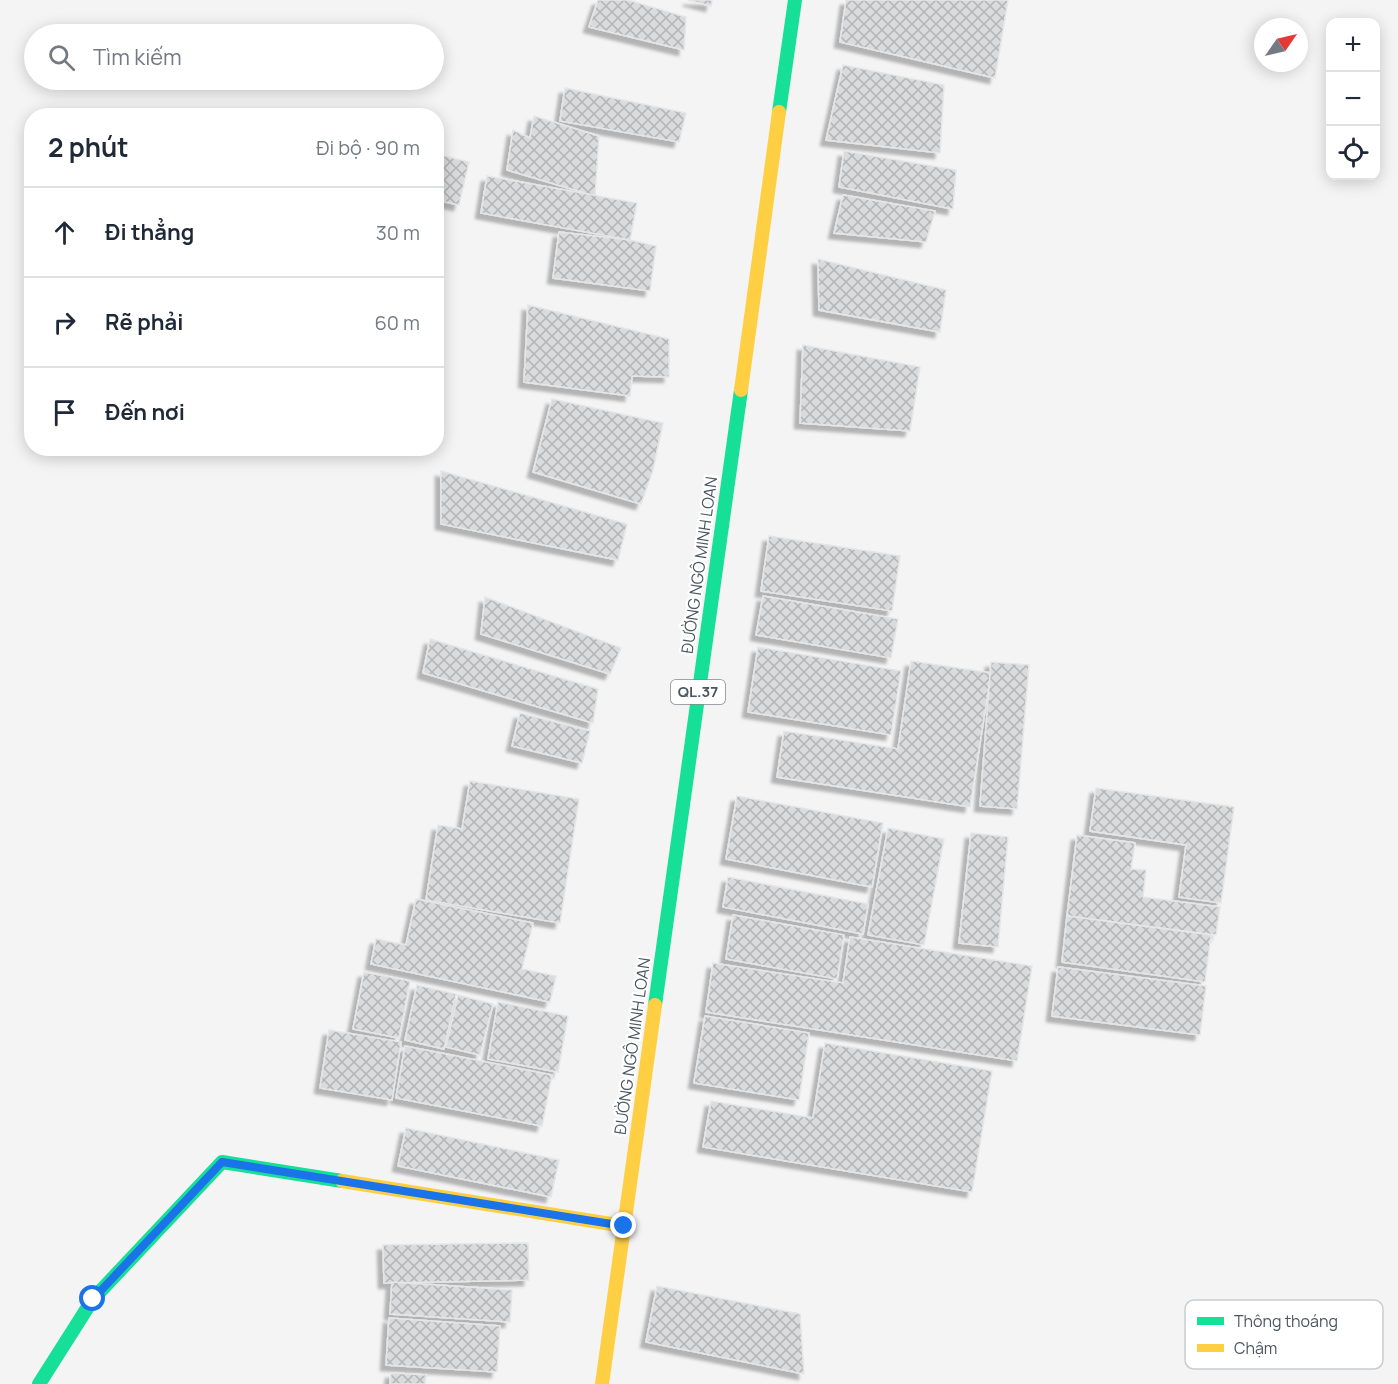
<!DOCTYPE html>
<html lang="vi">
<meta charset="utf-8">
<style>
:root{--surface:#fff;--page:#f6f6f7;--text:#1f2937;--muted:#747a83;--line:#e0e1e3}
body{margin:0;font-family:Manrope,sans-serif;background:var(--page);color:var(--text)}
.controls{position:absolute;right:18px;top:18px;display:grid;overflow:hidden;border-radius:12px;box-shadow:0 3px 15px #0003}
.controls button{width:54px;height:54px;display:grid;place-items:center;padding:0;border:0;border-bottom:2px solid var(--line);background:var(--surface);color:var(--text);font:30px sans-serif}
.compass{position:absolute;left:1254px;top:18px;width:54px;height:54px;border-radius:50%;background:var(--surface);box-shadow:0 3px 15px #0003;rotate:56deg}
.stop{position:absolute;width:18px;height:18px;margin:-14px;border:4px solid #1a73e8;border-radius:50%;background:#fff}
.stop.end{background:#1a73e8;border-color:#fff;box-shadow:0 2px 6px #0008}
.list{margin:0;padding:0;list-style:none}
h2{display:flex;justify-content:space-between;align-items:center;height:78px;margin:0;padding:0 24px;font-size:26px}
h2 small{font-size:20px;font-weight:400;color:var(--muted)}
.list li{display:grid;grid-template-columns:39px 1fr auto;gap:18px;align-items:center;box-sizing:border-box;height:90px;padding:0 24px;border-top:2px solid var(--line)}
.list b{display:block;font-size:22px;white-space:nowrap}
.list em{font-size:20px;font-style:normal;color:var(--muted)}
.icon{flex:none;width:33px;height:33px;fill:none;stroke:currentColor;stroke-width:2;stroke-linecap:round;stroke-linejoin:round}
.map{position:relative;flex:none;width:1398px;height:1384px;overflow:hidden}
.search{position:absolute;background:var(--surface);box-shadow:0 3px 15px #0003;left:24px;top:24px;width:420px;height:66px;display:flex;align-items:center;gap:15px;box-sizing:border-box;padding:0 21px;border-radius:33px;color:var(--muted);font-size:22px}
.panel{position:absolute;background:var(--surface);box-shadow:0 3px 15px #0003;left:24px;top:108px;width:420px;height:348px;border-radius:24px}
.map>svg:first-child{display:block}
</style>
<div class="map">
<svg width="1398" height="1384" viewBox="0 0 1398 1384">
<defs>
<pattern id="building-cross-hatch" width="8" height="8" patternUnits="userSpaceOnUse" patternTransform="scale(1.5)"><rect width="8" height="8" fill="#dadbdc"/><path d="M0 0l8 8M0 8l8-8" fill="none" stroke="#b3b4b6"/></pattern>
<filter id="shadow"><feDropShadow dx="-5.5" dy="5.5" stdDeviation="1.5" flood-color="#0004"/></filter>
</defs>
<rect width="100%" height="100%" fill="#f4f4f4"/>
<g fill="url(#building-cross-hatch)" stroke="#e5e6e7" stroke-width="1.5" filter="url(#shadow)">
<path d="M598,0H628L686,17L684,50L589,27Z"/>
<path d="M688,0H712L711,6Z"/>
<path d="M846,0H1008L995,78L840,42Z"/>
<path d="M843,65L944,85L940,153L826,140Z"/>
<path d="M565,88L686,113L679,142L560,121Z"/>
<path d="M534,116L599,136L595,196L507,170L513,130L530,138Z"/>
<path d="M844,151L956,170L953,209L839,187Z"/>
<path d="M436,154L469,162L459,205L436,200Z"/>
<path d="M487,176L637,203L630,240L481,213Z"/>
<path d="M843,195L935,211L926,242L834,233Z"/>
<path d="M559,232L630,240L656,246L650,291L553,278Z"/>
<path d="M818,259L946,290L940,332L819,310Z"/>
<path d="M528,305L669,339V377L632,376L630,396L524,382Z"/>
<path d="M803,345L920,367L910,431L800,423Z"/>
<path d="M552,399L663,423L653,470L641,504L533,472Z"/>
<path d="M441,471L627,524L618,560L441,524Z"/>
<path d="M769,536L900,556L892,611L761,591Z"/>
<path d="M763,596L898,619L891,658L756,635Z"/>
<path d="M485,597L621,648L610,674L481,634Z"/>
<path d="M430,639L598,689L593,723L423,673Z"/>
<path d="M758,647L901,671L891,735L748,712Z"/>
<path d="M911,661L991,673L970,807L777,777L784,731L898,749Z"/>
<path d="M991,662L1029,665L1017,809L980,806Z"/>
<path d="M520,713L590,731L582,763L512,746Z"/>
<path d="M470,781L579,799L560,923L426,900L438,825L462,829Z"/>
<path d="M1096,788L1234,807L1221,903L1179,897L1186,845L1090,831Z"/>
<path d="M737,796L883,823L872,887L726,859Z"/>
<path d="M888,828L944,839L924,945L868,935Z"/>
<path d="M971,833L1008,837L998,947L959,943Z"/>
<path d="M1077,835L1135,843L1131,869L1146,870L1143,897L1220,907L1216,935L1067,916Z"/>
<path d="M728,877L868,904L863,934L723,907Z"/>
<path d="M416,899L533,923L522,969L556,976L550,1002L371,964L376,939L406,945Z"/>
<path d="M733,915L844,935L837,979L726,959Z"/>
<path d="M1067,916L1211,935L1205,982L1062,962Z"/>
<path d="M850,937L1032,966L1017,1061L706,1012L713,963L843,983Z"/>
<path d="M1058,967L1206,986L1200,1035L1052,1016Z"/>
<path d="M364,972L410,981L399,1038L353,1029Z"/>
<path d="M417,985L456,994L444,1049L405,1040Z"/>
<path d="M458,995L493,1004L480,1055L446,1047Z"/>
<path d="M498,1002L568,1016L558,1072L488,1059Z"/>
<path d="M705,1016L809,1033L799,1100L694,1083Z"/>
<path d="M329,1030L401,1042L392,1100L320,1088Z"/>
<path d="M825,1043L992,1071L972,1192L703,1147L711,1101L813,1118Z"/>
<path d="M405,1046L552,1075L542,1126L396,1098Z"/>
<path d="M406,1128L559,1160L551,1197L398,1166Z"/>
<path d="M528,1243L529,1280L384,1283L383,1245Z"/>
<path d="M392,1282L512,1290L510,1322L390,1314Z"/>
<path d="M657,1286L800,1314L804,1374L646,1342Z"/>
<path d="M389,1318L500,1326L497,1372L386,1365Z"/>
<path d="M391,1373L426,1375L425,1384H390Z"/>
</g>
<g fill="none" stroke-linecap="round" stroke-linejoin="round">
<g stroke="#16e098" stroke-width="14">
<path d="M779,112L795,0"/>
<path d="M655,1005L741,390"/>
<path d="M39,1384L93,1299L222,1162L342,1181"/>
</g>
<g stroke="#ffcf43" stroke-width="14">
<path d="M741,390L779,112"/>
<path d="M342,1181L624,1226"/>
<path d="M602,1384L655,1005"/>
</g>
</g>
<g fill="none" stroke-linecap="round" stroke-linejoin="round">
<path stroke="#1a73e8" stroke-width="8" d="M93,1299L222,1162L624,1226"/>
</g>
<g text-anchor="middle" stroke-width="4.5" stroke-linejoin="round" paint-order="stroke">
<rect fill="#fff" stroke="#808990" stroke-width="1.5" x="671" y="680" width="54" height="24" rx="4.5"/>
<g font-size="15" font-weight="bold" fill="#4a5760">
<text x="698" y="697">QL.37</text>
</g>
<g font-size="16" fill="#4a5760" stroke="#fff">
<text transform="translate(699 565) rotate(-82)" y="6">ĐƯỜNG NGÔ MINH LOAN</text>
<text transform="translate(632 1046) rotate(-82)" y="6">ĐƯỜNG NGÔ MINH LOAN</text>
</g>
</g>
<rect x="1185" y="1300" width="198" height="69" rx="9" fill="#fff" stroke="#c9cdcf" stroke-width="1.5"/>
<rect x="1197" y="1317" width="27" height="8" fill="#16e098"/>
<rect x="1197" y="1344" width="27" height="8" fill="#ffcf43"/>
<g font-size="16" fill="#4a5760">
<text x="1234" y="1327">Thông thoáng</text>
<text x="1234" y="1354">Chậm</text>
</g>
</svg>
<div class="controls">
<button>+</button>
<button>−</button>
<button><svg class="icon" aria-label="locate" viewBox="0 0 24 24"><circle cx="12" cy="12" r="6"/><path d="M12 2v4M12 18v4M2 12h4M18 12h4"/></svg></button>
</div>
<svg class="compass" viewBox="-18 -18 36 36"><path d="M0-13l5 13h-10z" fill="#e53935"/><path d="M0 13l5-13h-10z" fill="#747a83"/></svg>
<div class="stop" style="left:93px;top:1299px"></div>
<div class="stop end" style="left:624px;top:1226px"></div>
<div class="search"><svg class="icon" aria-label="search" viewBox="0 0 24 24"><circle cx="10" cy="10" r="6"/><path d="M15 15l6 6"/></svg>Tìm kiếm</div>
<section class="panel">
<h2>2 phút<small>Đi bộ · 90 m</small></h2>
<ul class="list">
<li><svg class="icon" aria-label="ahead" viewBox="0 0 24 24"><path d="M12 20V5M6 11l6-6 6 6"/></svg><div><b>Đi thẳng</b></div><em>30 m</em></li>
<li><svg class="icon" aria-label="right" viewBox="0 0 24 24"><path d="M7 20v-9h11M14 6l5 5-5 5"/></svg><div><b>Rẽ phải</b></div><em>60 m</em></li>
<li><svg class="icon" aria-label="arrive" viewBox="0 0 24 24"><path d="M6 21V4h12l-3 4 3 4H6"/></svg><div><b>Đến nơi</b></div></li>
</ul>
</section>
</div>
